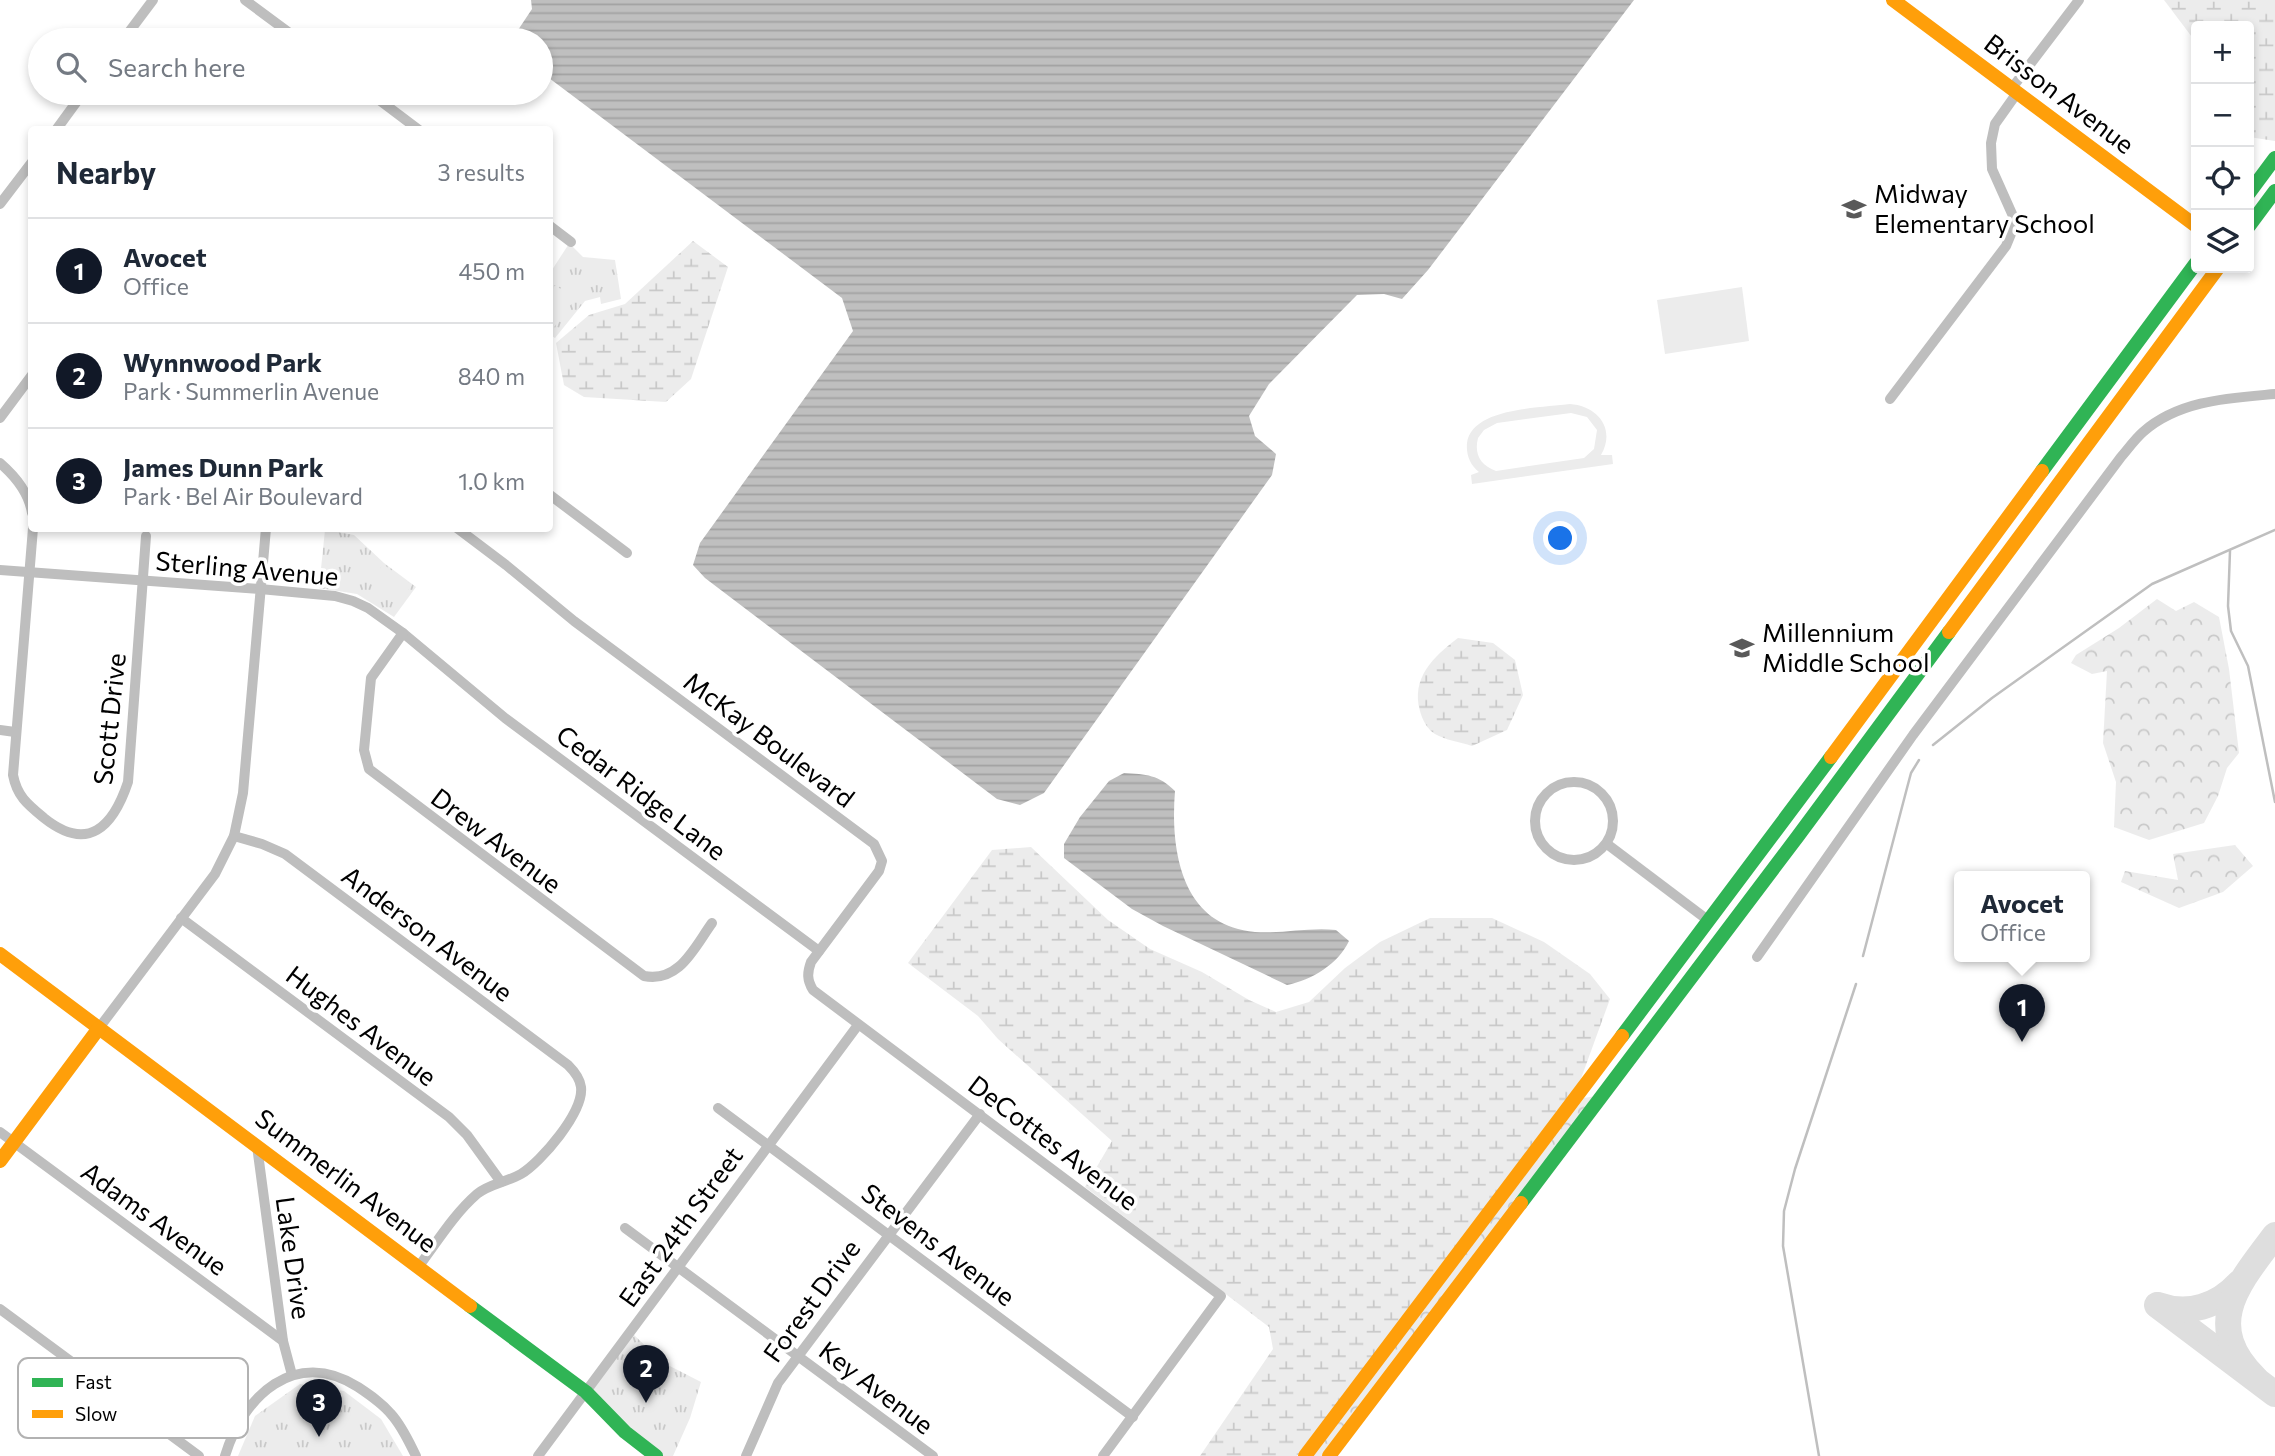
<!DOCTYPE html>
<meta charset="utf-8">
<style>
:root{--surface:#fff;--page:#f6f6f7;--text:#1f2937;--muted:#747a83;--line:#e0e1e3;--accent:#111827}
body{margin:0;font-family:Commissioner,sans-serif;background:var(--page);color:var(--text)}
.controls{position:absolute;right:21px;top:21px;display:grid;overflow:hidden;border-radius:7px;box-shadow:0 4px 10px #0003}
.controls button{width:63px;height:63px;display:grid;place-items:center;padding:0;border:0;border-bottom:2px solid var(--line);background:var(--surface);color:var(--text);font:35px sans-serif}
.you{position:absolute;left:1561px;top:539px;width:24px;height:24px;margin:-18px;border:5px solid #fff;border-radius:50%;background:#1a73e8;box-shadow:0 0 0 10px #1a73e833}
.badge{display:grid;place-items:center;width:46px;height:46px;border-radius:50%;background:var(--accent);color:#fff;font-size:23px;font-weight:700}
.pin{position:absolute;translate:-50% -58px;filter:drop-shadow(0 2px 4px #0008)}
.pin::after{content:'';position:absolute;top:37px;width:24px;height:21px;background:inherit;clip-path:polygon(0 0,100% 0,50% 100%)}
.popup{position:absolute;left:1954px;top:871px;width:136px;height:91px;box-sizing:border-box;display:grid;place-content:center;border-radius:7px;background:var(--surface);filter:drop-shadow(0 2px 5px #0005);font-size:23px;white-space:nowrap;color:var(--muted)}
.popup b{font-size:26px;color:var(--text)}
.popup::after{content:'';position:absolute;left:50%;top:100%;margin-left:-14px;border:14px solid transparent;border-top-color:var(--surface)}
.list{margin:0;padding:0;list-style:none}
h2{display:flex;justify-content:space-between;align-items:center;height:91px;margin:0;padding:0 28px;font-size:30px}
h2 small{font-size:23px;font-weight:400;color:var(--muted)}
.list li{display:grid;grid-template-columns:46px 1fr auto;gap:21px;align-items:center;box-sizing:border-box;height:105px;padding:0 28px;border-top:2px solid var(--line)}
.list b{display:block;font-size:26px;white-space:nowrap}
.list p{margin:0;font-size:23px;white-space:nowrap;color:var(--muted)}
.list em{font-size:23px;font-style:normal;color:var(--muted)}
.icon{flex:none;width:38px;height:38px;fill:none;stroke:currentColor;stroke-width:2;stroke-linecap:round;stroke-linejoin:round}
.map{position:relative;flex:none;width:2275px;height:1456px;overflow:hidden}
.search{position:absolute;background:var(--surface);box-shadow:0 4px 10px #0003;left:28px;top:28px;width:525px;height:77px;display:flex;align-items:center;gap:18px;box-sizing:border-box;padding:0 24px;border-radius:38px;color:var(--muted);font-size:26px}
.panel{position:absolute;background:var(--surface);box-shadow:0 4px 10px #0003;left:28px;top:126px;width:525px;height:406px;border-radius:7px}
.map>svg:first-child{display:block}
</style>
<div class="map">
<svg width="2275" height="1456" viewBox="0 0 2275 1456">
<defs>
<pattern id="forest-crowns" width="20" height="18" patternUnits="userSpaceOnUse" patternTransform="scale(1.75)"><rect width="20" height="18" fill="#ececec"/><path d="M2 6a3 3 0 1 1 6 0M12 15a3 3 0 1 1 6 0" fill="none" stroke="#c9c9c9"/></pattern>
<pattern id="wetland-marsh" width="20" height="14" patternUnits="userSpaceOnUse" patternTransform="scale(1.75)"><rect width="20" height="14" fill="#ececec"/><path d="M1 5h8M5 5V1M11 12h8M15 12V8" fill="none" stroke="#c9c9c9"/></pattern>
<pattern id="park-tufts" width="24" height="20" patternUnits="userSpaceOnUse" patternTransform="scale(1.75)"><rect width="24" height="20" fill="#ececec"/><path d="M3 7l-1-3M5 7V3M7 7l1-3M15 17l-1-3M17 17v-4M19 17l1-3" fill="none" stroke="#c9c9c9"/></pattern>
<pattern id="water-rules" width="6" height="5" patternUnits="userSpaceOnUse" patternTransform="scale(1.75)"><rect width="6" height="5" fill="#bfbfbf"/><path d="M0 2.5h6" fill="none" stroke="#a2a2a2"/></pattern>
</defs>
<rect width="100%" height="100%" fill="#fff"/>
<g fill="url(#forest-crowns)">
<path d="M2157,599L2176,611L2194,602L2219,617L2229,669L2239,753L2227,768L2218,796L2204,823L2149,840L2114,827L2116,782L2103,743L2107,671L2092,674L2071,663L2076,655L2119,628Z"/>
<path d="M2235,845L2253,866L2223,892L2179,908L2121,882L2125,871L2178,880L2173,854Z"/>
<path d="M1596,1096L1322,1456H1312L1584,1098Z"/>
</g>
<g fill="url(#wetland-marsh)">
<path d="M2164,0H2275V141L2249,137V26H2196V46L2195,41Z"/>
<path d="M693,241L728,267L691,379L666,402L584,397L564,385L556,343L589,315L625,304Z"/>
<path d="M1458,638L1493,643L1515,660L1523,695L1507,730L1472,746C1460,742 1445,740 1435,734C1427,729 1422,719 1420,711C1411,678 1433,657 1458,638Z"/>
<path d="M1031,847L1108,920L1150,949L1202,972L1249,1000L1276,1012L1309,1002L1345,968L1380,942L1430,918H1492L1544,942L1590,974L1610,999L1579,1084L1297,1456H1200L1273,1349L1269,1327L1085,1187L1112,1141L998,1039L978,1016L908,963L992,850Z"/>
</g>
<g fill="url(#park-tufts)">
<path d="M572,239L573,247L583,257L615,260L621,299L601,304L600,297L585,301L555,338L550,335V273Z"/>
<path d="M325,530L354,535L384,563L416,587L394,617L357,594L319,588Z"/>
<path d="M632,1333L662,1362L701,1382L690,1418L673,1456H659L588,1391Z"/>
<path d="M300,1384L344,1391L381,1419L403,1456H238L255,1416Z"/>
</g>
<g fill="#ececec" fill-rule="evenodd">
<path d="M555,285L575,299L552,330L550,328V293Z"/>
<path d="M1742,287L1749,341L1665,354L1657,300Z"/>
<path d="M1570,404C1598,406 1616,429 1601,455H1612L1613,464L1472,484L1471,475L1479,472C1470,465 1466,455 1467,443C1472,407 1542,408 1570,404ZM1571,413L1587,417L1597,430L1594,449L1584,458L1496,471C1480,465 1474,454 1478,438L1484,430L1497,423Z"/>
<path d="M383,564L412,585L400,602L370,582Z"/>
</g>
<g fill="url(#water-rules)">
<path d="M531,0H1634L1428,270L1402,299L1384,294L1357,295L1269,384L1249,416L1255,436L1276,454L1272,475L1044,793L1020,805L997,799L705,578L693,565L700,543L853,331L842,298L541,72V40H521L518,30L532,9Z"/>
<path d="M1124,773C1146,774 1159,775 1175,791C1170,852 1182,926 1255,932C1282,934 1309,927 1336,930L1349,941C1338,964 1312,980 1287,985L1163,926L1132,909L1064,858V844L1080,817L1109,781Z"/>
</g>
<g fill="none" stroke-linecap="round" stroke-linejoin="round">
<g stroke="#bfbfbf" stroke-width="2.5">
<path d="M2230,551L2228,606L2231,631L2248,666L2275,802"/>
<path d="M1933,745L1992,698L2152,584L2275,530"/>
<path d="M1863,956L1907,788L1911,773L1919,760"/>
<path d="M1819,1456L1783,1246L1784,1211L1795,1169L1856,984"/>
</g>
<g stroke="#dedede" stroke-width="26">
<path d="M2157,1305L2275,1394"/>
<path d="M2158,1305C2188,1316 2218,1306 2239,1283"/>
<path d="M2255,1378C2201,1324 2239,1283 2275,1235"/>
</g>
<g stroke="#bebebe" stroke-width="10">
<path d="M245,0L299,40"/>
<path d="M123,40L153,0"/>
<path d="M2012,88L2079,0"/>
<path d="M370,93L419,130"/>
<path d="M56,130L83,93"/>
<path d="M0,204L32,162"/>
<path d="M550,226L571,242"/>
<path d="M1890,399L2006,246L2013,229V216L1992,169L1991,143L1995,124L2017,93"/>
<path d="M0,418L32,375"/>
<path d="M0,463C15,476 29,493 32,513"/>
<path d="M550,495L627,553"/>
<path d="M33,528L13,775C17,796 27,804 44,818C88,853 113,827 128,782L146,536"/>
<path d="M457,528L506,565L574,621L874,844L882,861L879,871L811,962C807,973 807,980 813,990L1221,1296L1103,1456"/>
<path d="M0,570L260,589L335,596L353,601L368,608L403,633L505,718L819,951"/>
<path d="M403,633L371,678L364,750L369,769L644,976C679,983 694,948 712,923"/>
<path d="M0,730L15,732"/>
<circle cx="1574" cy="821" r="39"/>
<path d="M234,836L262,844L285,854L568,1065C574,1071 580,1078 581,1087C584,1112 541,1162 521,1174C507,1182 489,1184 477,1194C454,1214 437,1242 419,1266"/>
<path d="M1607,844L1709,921"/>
<path d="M181,918L449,1117L467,1135L501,1182"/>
<path d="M1757,957L1913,735L2121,457C2128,449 2135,439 2143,432C2179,400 2230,398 2275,394"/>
<path d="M99,1028L215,874L234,836L243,793L266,528"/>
<path d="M718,1108L1133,1417"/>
<path d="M0,1132L283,1341"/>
<path d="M257,1146L283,1341L292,1375"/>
<path d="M625,1228L933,1456"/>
<path d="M0,1309L199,1456"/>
<path d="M225,1456C243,1396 295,1347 358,1387C370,1395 382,1403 391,1414C402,1426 409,1442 416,1456"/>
<path d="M538,1456L858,1025"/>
<path d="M746,1456L778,1383L980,1114"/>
</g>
<g stroke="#30b455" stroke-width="14">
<path d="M2249,193L2275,158"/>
<path d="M2249,226L2275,191"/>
<path d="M2042,471L2196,263"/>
<path d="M1622,1036L1831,757"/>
<path d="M1521,1203L1798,836L1949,632"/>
<path d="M470,1306L586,1392L625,1432L656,1456"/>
</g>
<g stroke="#ff9f0a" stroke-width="14">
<path d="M1893,0L2196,226"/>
<path d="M1949,632L2218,268"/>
<path d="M1831,757L2042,471"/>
<path d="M0,954L470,1306"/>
<path d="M0,1161L99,1028"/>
<path d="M1305,1456L1622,1036"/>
<path d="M1329,1456L1521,1203"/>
</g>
</g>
<defs>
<g id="school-bare" transform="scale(1.89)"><path d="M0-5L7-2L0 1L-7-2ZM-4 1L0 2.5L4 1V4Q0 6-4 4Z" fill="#595959" stroke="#fff" stroke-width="2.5" paint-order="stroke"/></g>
</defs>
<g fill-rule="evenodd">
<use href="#school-bare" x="1854" y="209"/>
<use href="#school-bare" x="1742" y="648"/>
</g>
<g text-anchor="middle" stroke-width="7" stroke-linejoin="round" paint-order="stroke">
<g font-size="26" fill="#000" stroke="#fff">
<text transform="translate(2059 94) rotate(37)" y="9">Brisson Avenue</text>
<text transform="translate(247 569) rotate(5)" y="9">Sterling Avenue</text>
<text transform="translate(110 719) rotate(-84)" y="9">Scott Drive</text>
<text transform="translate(769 740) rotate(37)" y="9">McKay Boulevard</text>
<text transform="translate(641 793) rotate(37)" y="9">Cedar Ridge Lane</text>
<text transform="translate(496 841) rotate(37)" y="9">Drew Avenue</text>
<text transform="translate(427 934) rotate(37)" y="9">Anderson Avenue</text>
<text transform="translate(361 1026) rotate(37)" y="9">Hughes Avenue</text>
<text transform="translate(1053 1143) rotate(37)" y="9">DeCottes Avenue</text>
<text transform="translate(346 1181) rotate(37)" y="9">Summerlin Avenue</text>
<text transform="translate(154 1219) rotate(36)" y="9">Adams Avenue</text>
<text transform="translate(681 1227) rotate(-54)" y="9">East 24th Street</text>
<text transform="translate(938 1245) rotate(37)" y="9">Stevens Avenue</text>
<text transform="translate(293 1258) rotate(82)" y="9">Lake Drive</text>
<text transform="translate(812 1301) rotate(-54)" y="9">Forest Drive</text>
<text transform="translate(876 1388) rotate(37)" y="9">Key Avenue</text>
</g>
<g font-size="26" fill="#000" stroke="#fff" text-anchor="start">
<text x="1874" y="203">Midway<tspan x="1874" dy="30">Elementary School</tspan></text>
<text x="1762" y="642">Millennium<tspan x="1762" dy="30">Middle School</tspan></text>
</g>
</g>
<rect x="18" y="1358" width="230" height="80" rx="10" fill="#fff" stroke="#b2b2b2" stroke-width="2"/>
<rect x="32" y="1378" width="31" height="9" fill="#30b455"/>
<rect x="32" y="1410" width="31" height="8" fill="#ff9f0a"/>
<g font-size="19" fill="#000">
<text x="75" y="1389">Fast</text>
<text x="75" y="1421">Slow</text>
</g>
</svg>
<div class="controls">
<button>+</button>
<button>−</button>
<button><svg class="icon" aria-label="locate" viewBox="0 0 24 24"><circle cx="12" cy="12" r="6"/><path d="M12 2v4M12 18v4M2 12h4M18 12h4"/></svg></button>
<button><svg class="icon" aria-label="layers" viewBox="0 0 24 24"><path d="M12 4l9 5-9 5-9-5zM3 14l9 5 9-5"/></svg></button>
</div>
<div class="you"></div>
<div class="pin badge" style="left:2022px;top:1042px">1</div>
<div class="popup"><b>Avocet</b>Office</div>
<div class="pin badge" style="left:646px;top:1403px">2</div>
<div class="pin badge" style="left:319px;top:1437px">3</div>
<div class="search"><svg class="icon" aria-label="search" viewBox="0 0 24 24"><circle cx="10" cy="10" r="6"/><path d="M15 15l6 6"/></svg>Search here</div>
<section class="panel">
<h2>Nearby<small>3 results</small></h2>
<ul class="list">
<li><span class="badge">1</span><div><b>Avocet</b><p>Office</p></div><em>450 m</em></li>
<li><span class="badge">2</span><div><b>Wynnwood Park</b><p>Park · Summerlin Avenue</p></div><em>840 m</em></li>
<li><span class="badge">3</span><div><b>James Dunn Park</b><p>Park · Bel Air Boulevard</p></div><em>1.0 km</em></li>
</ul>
</section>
</div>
